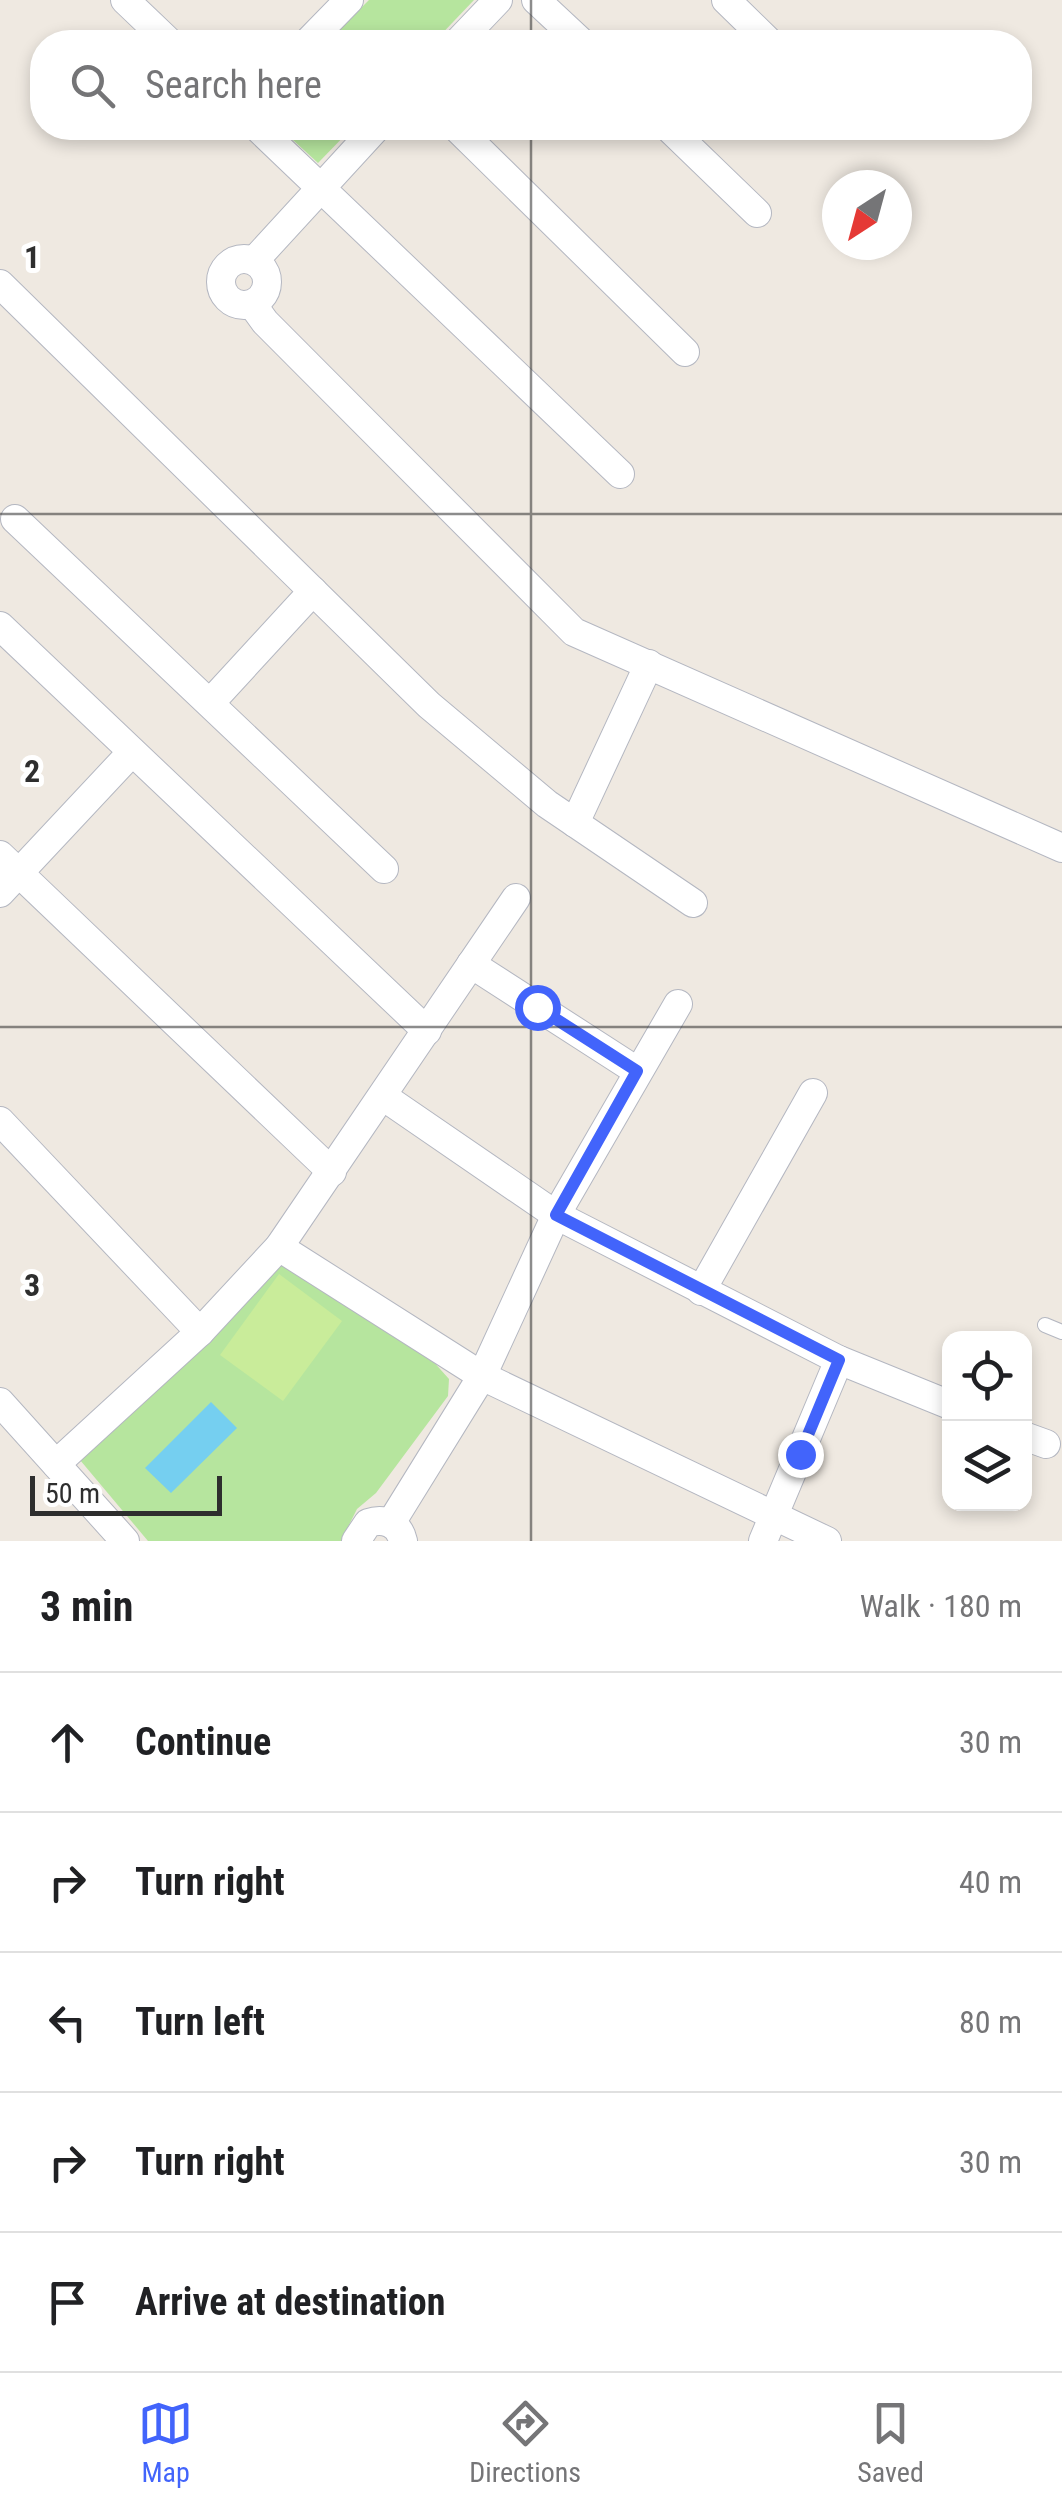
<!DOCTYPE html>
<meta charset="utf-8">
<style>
:root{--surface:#fff;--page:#f6f6f6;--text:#202124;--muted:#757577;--line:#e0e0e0;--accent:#4264fb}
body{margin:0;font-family:"Roboto Condensed",sans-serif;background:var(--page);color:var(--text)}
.controls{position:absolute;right:30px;bottom:30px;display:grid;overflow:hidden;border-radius:20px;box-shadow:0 5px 15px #0003}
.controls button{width:90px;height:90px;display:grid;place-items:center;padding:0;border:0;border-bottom:2px solid var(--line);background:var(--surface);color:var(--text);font:50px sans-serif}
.compass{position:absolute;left:822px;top:170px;width:90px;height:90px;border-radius:50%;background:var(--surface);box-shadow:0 5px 15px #0003;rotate:216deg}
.scale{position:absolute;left:30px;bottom:25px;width:192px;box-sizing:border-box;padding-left:10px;border:5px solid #2e2e2e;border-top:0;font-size:28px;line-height:35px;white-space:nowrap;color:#2e2e2e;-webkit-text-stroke:8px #fff;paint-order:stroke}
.stop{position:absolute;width:30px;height:30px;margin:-22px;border:8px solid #4264fb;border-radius:50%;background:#fff}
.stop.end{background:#4264fb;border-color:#fff;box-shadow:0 2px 10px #0008}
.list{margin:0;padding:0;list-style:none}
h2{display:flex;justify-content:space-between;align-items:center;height:130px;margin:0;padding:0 40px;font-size:42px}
h2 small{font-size:32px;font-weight:400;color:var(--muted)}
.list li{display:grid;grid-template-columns:65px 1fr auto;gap:30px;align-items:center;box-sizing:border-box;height:140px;padding:0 40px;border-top:2px solid var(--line)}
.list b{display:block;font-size:38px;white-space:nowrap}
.list em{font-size:32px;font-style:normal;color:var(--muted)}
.icon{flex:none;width:55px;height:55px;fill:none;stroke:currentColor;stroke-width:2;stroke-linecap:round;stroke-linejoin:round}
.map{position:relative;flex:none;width:1062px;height:1541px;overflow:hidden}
.search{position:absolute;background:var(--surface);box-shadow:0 5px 15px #0003;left:30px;right:30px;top:30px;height:110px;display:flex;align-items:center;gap:25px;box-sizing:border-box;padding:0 35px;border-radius:40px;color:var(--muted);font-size:38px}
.sheet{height:830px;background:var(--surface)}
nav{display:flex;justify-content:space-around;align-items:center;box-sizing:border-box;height:140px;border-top:2px solid var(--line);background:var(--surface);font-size:28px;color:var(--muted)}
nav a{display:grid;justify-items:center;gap:5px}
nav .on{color:var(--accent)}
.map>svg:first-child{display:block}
</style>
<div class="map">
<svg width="1062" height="1541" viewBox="0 0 1062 1541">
<rect width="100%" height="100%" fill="#efe9e1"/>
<g fill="#b6e59e">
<path d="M369,0H474L434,42H327Z"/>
<path d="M280,128H352L318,163Z"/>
<path d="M289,1264L432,1360L449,1379L448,1396L376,1493L357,1509L341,1541H148L80,1460L272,1267Z"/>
</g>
<path fill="#c9ec9a" d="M279,1274L342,1321L283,1401L220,1355Z"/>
<path fill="#75cff0" d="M211,1402L237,1428L171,1493L145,1468Z"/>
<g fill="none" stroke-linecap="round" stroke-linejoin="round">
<g stroke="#b4b7c1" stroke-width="16">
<path id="service" d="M1045,1325L1062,1332"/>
</g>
<g stroke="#b4b7c1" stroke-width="30">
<g id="minor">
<path d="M125,0L169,42"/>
<path d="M536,0L581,42"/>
<path d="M726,0L769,42"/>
<path d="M308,42L349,0"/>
<path d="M458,42L498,0"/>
<path d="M258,128L620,474"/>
<path d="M457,128L685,352"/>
<path d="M669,128L757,213"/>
<circle cx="244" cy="282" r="23"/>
<path d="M254,261L376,128"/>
<path d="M0,284L429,705L547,804L693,903"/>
<path d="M252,304L265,322L574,632L1062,848"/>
<path d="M15,519L384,869"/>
<path d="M0,626L427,1031"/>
<path d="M210,703L313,591"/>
<path d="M575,823L649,664"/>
<path d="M0,855L332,1172"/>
<path d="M0,893L132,752"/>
<path d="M471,964L637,1071"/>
<path d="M384,1097L556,1215L839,1360L950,1405"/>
<path d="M0,1121L200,1332"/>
<path d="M279,1247L482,1376L827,1541"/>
<path d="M701,1291L813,1093"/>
<path d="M0,1402L125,1541"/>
<path d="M1024,1436L1046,1444"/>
<path d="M56,1464L200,1332L279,1247L516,898"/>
<path d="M391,1523L482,1376L556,1215L678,1004"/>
<path d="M356,1541L368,1523C384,1518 399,1523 403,1541"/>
<path d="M763,1541L839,1360"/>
</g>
</g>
<use href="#service" stroke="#fff" stroke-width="14"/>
<use href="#minor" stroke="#fff" stroke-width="28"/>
</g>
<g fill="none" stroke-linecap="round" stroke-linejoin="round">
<path stroke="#4264fb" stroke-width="12" d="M537,1007L637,1071L556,1215L839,1360L800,1454"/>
</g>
<path fill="none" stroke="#2e2e2e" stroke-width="2.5" stroke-opacity="0.55" d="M531,0V42M531,128V1541M0,514H1062M0,1027H1062"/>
<g font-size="32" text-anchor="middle" font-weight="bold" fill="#2e2e2e" stroke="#fff" stroke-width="10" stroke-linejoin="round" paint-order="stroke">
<text x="32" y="268">1</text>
<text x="32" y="782">2</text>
<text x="32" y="1296">3</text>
</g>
</svg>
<div class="controls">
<button><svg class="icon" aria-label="locate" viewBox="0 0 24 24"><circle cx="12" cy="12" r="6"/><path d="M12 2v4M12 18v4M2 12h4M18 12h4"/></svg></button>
<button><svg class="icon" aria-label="layers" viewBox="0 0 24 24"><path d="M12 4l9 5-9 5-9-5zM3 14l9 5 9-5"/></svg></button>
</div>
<svg class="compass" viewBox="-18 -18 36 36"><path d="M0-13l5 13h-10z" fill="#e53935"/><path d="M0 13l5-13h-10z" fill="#757577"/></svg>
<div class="scale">50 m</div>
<div class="stop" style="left:537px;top:1007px"></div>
<div class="stop end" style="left:800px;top:1454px"></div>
<div class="search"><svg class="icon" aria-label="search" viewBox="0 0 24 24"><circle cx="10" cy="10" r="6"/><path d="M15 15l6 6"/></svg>Search here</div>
</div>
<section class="sheet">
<h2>3 min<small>Walk · 180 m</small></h2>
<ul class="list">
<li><svg class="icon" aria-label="ahead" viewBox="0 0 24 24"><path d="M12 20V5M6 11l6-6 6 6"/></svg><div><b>Continue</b></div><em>30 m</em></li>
<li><svg class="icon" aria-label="right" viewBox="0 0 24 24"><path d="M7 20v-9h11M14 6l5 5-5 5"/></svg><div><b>Turn right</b></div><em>40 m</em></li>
<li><svg class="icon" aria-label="left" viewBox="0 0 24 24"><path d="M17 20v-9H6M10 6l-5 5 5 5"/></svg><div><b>Turn left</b></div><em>80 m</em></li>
<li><svg class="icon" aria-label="right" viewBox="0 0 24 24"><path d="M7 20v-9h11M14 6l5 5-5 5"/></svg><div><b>Turn right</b></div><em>30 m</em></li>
<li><svg class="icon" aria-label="arrive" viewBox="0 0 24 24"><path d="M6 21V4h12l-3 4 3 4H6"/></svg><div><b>Arrive at destination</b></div></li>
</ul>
</section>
<nav>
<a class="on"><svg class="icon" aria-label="map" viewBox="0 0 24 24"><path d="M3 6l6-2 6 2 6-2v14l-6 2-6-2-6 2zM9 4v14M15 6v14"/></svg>Map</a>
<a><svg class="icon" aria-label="directions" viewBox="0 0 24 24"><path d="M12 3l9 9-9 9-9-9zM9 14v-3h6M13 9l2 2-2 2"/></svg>Directions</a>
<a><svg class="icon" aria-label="saved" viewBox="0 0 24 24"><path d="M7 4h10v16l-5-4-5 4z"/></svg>Saved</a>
</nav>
